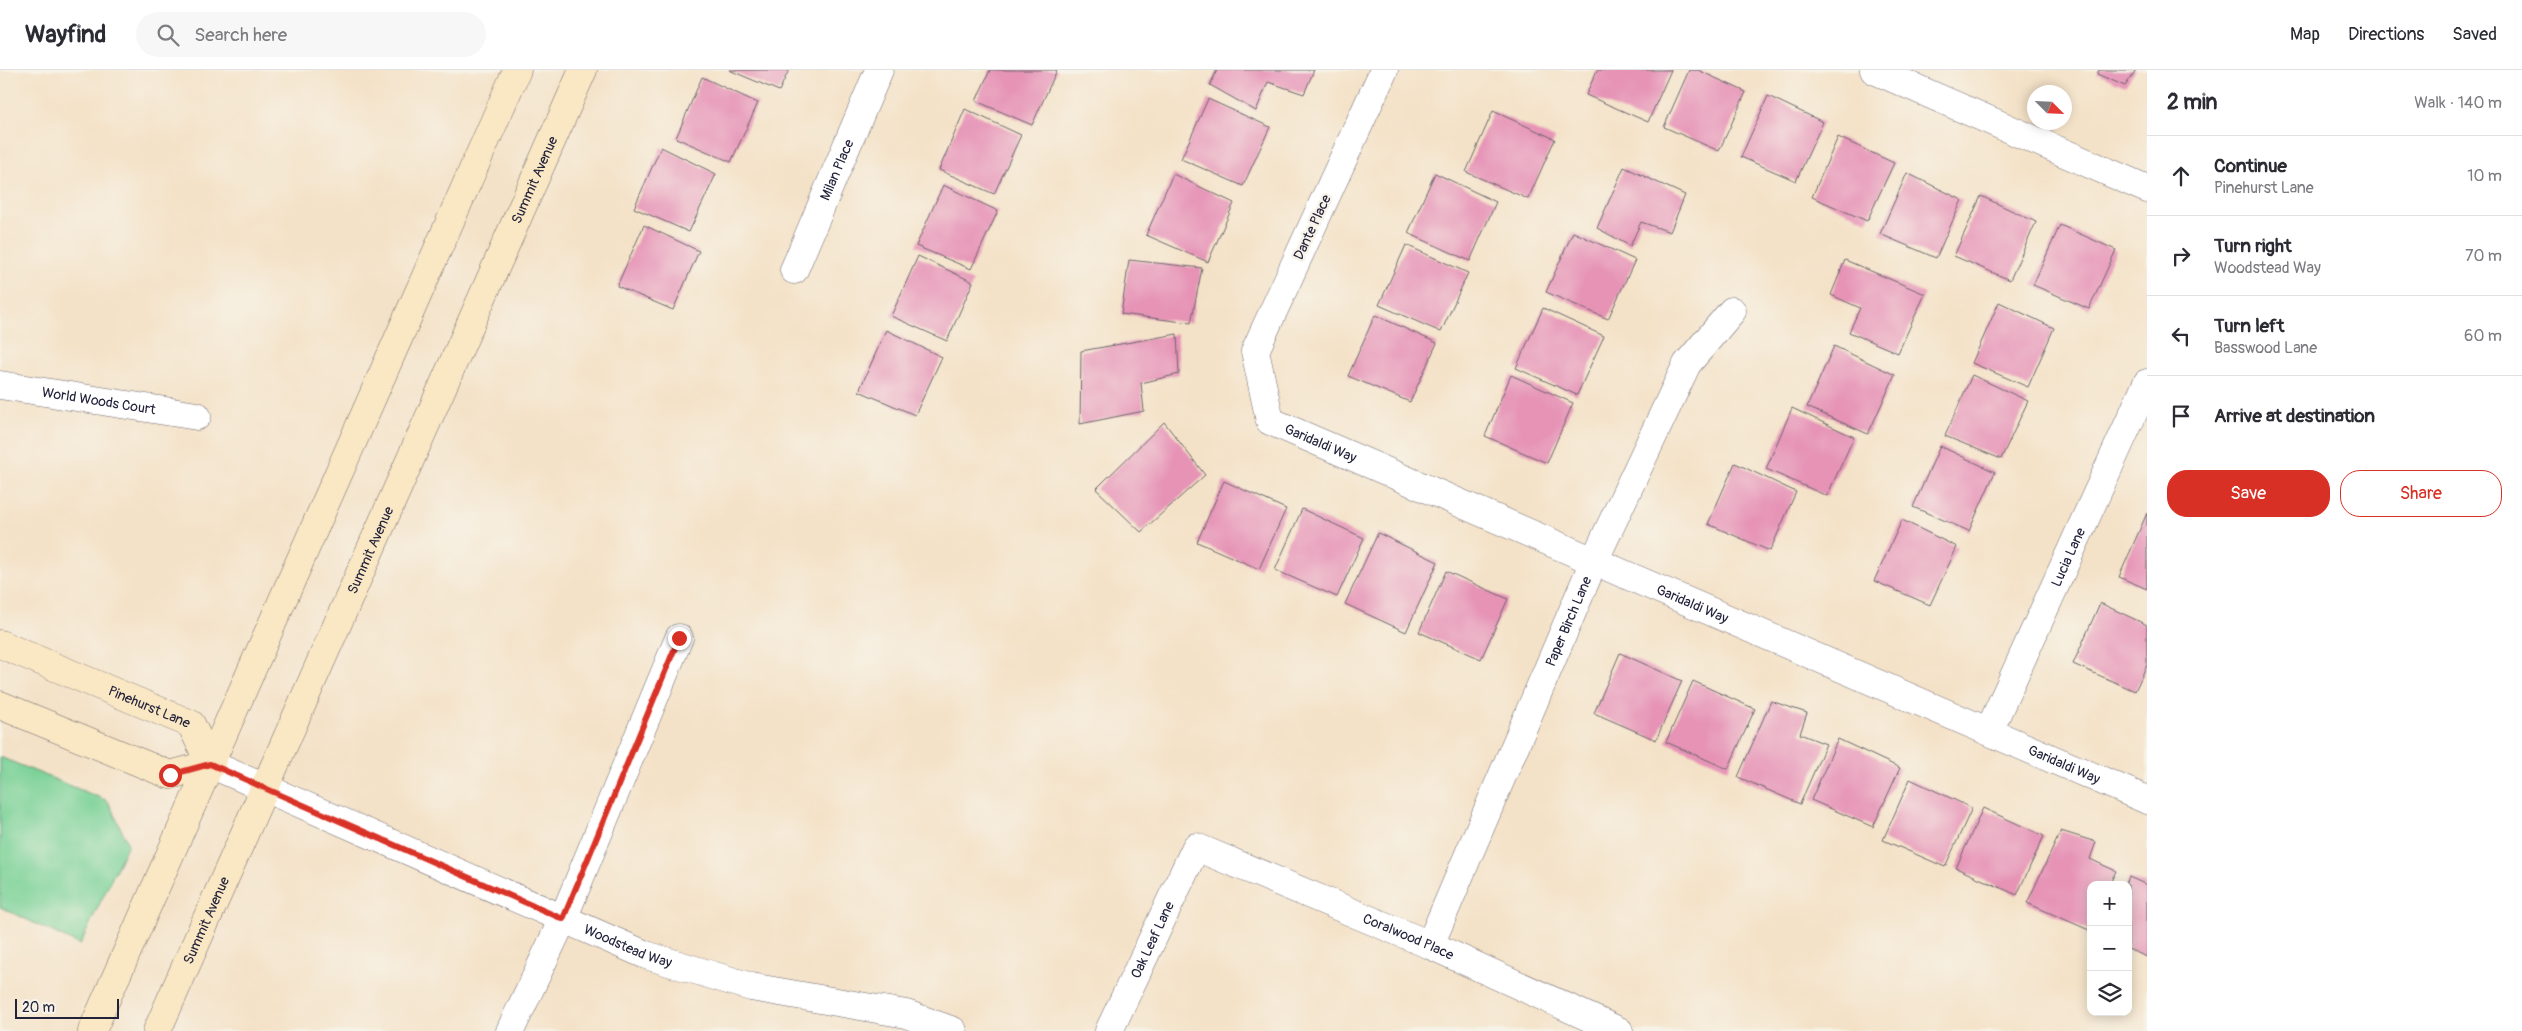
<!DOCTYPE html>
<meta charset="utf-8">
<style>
:root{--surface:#fff;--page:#f7f7f7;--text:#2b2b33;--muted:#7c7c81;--line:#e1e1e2;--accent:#d93025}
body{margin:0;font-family:Pangolin,sans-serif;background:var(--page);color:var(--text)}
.controls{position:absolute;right:15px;bottom:15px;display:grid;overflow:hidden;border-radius:10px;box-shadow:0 2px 12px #0003}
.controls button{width:45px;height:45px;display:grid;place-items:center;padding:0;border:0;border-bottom:1px solid var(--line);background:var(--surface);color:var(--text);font:25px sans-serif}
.compass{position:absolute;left:2027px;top:15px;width:45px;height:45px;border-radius:50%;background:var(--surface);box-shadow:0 2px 12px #0003;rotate:114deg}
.scale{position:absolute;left:15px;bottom:12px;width:104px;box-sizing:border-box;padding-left:5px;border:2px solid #22223b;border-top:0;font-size:14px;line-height:18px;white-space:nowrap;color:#22223b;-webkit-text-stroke:4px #f7f3e8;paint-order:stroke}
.stop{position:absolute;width:15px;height:15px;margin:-11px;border:4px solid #d93025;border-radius:50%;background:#fff}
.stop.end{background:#d93025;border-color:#fff;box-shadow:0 1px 5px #0008}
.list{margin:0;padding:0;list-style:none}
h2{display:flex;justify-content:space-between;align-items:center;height:65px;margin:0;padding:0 20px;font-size:21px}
h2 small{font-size:16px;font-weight:400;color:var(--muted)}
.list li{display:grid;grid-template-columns:32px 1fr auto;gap:15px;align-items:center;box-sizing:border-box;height:80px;padding:0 20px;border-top:1px solid var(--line)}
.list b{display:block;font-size:19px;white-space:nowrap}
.list p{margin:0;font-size:16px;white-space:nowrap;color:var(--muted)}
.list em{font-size:16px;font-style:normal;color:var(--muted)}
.actions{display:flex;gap:10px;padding:15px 20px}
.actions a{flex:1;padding:11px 0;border:1px solid var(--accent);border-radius:20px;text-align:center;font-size:18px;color:var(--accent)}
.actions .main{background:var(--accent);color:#fff}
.icon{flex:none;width:28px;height:28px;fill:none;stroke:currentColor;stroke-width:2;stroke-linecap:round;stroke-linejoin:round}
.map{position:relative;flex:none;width:2147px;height:961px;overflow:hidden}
header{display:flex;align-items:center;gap:30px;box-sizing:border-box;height:70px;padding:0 25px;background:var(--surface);border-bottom:1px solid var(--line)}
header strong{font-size:24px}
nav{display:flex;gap:28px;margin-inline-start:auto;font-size:18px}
.search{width:350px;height:45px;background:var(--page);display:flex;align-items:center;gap:12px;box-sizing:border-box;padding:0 18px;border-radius:28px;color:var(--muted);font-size:19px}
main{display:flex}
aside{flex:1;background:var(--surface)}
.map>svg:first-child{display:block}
</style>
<header>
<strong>Wayfind</strong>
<div class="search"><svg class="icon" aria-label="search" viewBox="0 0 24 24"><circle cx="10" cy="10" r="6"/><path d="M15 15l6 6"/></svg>Search here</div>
<nav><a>Map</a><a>Directions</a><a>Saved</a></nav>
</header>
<main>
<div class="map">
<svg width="2147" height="961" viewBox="0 0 2147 961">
<rect width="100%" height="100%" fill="#f7f3e8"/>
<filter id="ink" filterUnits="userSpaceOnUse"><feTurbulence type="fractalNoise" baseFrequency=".02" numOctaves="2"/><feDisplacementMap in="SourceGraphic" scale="10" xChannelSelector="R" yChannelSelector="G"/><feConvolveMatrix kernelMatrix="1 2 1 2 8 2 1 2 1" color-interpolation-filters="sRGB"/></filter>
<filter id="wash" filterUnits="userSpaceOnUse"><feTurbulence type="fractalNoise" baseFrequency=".0096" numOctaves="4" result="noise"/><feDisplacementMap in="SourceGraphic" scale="20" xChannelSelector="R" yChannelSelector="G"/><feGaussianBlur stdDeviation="1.12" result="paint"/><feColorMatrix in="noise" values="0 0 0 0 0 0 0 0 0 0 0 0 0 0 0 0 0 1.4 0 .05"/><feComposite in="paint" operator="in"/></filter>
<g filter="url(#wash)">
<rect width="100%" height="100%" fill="#f4e2c8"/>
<path fill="#7bd298" stroke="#4e7a6a" d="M0,687L108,731L128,774L80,875L0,837Z"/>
<g id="blocks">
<g fill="#e693b6">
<path d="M729,0H789L779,21Z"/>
<path d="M990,0H1057L1032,55L976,31Z"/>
<path d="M1217,0H1314L1304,24L1268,12L1256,41L1210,15Z"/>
<path d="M1597,0H1671L1648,52L1586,25Z"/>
<path d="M1689,0H1698L1746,22L1719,81L1664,57Z"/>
<path d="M2099,0H2136L2125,16L2097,4Z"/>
<path d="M702,7L758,33L731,92L676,68Z"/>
<path d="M1768,26L1823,52L1796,111L1741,87Z"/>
<path d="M1208,29L1270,57L1243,116L1181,89Z"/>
<path d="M965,39L1021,65L994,124L939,100Z"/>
<path d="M1493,41L1555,69L1528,129L1466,102Z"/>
<path d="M1838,67L1894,93L1867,151L1812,127Z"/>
<path d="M661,77L716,104L689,162L634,138Z"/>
<path d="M1624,97L1685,125L1670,162L1641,152L1630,176L1597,158Z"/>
<path d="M1435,103L1496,132L1470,191L1408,163Z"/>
<path d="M1907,103L1962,130L1936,188L1880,164Z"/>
<path d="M1173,104L1234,133L1208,192L1146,165Z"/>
<path d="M943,115L998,141L971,199L916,176Z"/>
<path d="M1981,126L2036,152L2010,210L1954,186Z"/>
<path d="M644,155L699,181L673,240L617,216Z"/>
<path d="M2060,155L2116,180L2089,239L2033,215Z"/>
<path d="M1573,162L1635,190L1608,249L1546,222Z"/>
<path d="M1406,175L1468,203L1441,262L1379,235Z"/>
<path d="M918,186L973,212L947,271L891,246Z"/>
<path d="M1129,190L1202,198L1191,253L1121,244Z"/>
<path d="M1845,190L1925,224L1898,283L1849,262L1860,238L1831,225Z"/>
<path d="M1999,232L2054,258L2028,317L1972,293Z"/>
<path d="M1543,238L1604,266L1577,325L1516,298Z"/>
<path d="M1375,245L1437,273L1410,332L1348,306Z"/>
<path d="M886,260L942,287L915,345L859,321Z"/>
<path d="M1177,264L1179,304L1141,313L1144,341L1080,354L1081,281Z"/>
<path d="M1834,276L1895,305L1868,364L1807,337Z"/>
<path d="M1511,305L1573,333L1547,393L1485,366Z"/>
<path d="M1972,305L2028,331L2001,389L1945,366Z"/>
<path d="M1792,338L1854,367L1827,426L1766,399Z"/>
<path d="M1164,352L1205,405L1141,462L1096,419Z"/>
<path d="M1940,376L1995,402L1969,461L1913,437Z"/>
<path d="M1735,393L1796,422L1770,481L1708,454Z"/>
<path d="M1224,411L1286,439L1259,499L1197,472Z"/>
<path d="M1302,439L1364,468L1337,527L1275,500Z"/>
<path d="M2147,443V519L2119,507Z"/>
<path d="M1902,450L1957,477L1930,535L1874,511Z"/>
<path d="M1378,463L1438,492L1406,562L1345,534Z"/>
<path d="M1446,501L1508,529L1481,589L1419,562Z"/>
<path d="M2100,533L2147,555V595L2135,621L2073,594Z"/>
<path d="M1620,583L1682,611L1656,670L1594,643Z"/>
<path d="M1693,611L1755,639L1728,699L1666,672Z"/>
<path d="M1771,631L1807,643L1800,664L1826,674L1800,734L1738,707Z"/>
<path d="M1838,669L1900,698L1873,757L1811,730Z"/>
<path d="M1910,709L1972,738L1945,797L1883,770Z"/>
<path d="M1983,738L2044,766L2017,825L1956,798Z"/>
<path d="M2061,761L2096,772L2090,789L2116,801L2109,815H2091L2089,860L2027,833Z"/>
<path d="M2129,807L2147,815V887L2128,879V815H2125Z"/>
</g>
</g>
</g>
<g filter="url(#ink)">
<use href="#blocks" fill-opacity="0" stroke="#6c656c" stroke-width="1"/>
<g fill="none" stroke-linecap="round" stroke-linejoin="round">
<g stroke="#6c656c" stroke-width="29">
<g id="street">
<path id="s1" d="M1384,0L1255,281L1270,351L2147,730"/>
<path d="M1874,0L2147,119"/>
<path id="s2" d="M794,200L879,0"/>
<path id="s3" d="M0,315L197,346"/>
<path id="s4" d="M1989,661L2147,313"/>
<path id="s5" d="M210,694L646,885L751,917L906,944L953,961"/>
<path id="s6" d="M1430,875L1594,491L1687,294L1732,241"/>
<path d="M510,961L563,849L679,568"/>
<path id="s7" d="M1109,961L1196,777L1430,875L1619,961"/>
</g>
</g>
<g stroke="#6c656c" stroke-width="29">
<g id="secondary">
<path id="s8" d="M0,574L191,654L210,694"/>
<path d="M0,635L170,705L210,694"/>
<path d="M92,961L517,0"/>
<path id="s9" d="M157,961L583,0"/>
</g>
</g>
<use href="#street" stroke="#fff" stroke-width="28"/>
<use href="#secondary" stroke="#fae7c3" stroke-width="28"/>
</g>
</g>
<g fill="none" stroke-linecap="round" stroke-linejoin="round" filter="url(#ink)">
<path stroke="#d93025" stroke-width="6" d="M170,705L210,694L563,849L679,568"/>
</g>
<g text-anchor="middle" stroke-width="5" stroke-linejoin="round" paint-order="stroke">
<g font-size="14" fill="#22223b" stroke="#f7f3e8">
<text dy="5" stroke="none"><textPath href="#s2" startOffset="109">Milan Place</textPath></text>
<text dy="5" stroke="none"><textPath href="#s9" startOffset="931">Summit Avenue</textPath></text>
<text transform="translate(1312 157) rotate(-65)" y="5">Dante Place</text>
<text dy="5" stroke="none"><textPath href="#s3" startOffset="100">World Woods Court</textPath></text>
<text dy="5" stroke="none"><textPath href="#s1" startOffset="436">Garidaldi Way</textPath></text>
<text dy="5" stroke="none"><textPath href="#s9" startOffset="526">Summit Avenue</textPath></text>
<text dy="5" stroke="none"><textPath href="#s4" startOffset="191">Lucia Lane</textPath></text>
<text dy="5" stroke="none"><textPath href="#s1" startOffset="841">Garidaldi Way</textPath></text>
<text dy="5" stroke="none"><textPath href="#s6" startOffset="352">Paper Birch Lane</textPath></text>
<text dy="5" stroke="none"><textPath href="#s8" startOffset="162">Pinehurst Lane</textPath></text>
<text dy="5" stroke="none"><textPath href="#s1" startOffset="1246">Garidaldi Way</textPath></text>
<text dy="5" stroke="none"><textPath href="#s9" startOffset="121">Summit Avenue</textPath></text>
<text dy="5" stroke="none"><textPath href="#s7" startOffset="434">Coralwood Place</textPath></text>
<text dy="5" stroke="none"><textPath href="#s7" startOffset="101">Oak Leaf Lane</textPath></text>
<text dy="5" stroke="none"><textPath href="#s5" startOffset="456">Woodstead Way</textPath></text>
</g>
</g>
</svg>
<div class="controls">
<button>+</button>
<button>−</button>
<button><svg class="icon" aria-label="layers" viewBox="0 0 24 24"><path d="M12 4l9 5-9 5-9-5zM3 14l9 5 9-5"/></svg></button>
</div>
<svg class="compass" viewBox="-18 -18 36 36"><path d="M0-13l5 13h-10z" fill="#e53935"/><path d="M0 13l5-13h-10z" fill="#7c7c81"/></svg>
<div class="scale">20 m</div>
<div class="stop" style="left:170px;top:705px"></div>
<div class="stop end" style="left:679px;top:568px"></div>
</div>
<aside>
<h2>2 min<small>Walk · 140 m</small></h2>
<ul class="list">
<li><svg class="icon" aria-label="ahead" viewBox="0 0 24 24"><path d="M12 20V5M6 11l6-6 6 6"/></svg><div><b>Continue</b><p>Pinehurst Lane</p></div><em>10 m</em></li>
<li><svg class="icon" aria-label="right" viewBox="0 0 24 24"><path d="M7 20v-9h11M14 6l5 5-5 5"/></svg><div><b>Turn right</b><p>Woodstead Way</p></div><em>70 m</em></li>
<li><svg class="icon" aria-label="left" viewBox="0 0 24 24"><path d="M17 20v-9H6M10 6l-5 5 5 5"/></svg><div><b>Turn left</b><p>Basswood Lane</p></div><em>60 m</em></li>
<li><svg class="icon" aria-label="arrive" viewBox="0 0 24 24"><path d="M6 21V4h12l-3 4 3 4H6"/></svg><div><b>Arrive at destination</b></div></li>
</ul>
<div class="actions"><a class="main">Save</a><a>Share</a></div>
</aside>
</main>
